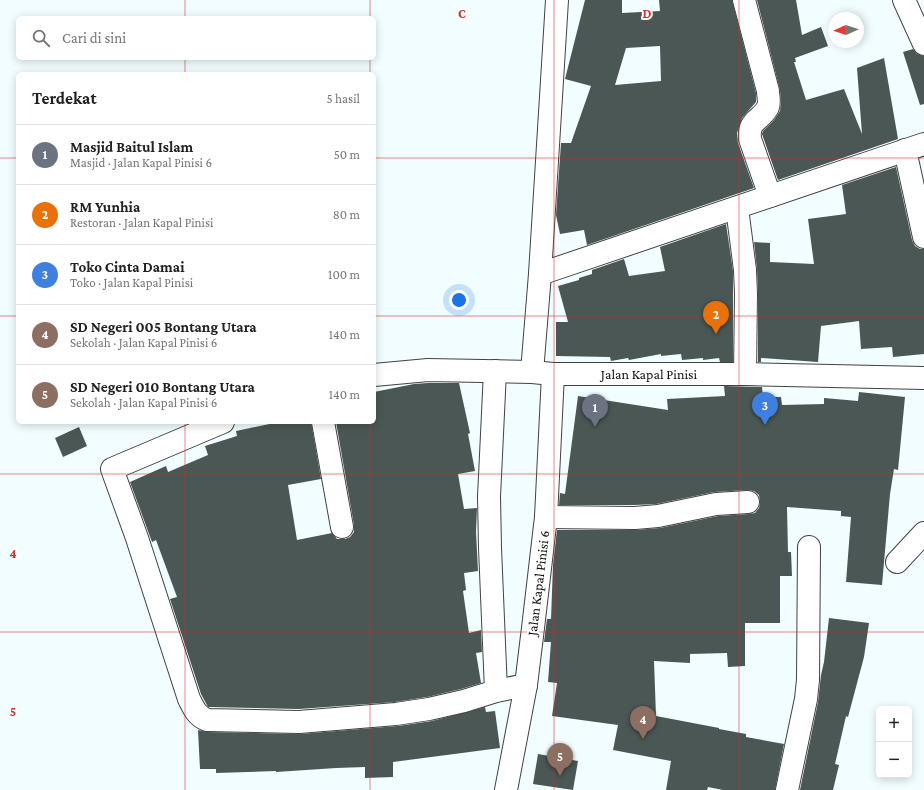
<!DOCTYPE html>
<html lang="id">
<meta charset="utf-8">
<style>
:root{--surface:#fff;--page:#f2f2f2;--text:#202124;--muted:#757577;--line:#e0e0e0;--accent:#246738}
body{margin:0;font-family:"Crimson Pro",serif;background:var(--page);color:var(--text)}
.controls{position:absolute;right:12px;bottom:12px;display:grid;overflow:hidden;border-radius:6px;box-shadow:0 2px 10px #0003}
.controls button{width:36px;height:36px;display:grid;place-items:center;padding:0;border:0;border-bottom:1px solid var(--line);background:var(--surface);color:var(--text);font:20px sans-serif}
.compass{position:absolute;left:828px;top:12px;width:36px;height:36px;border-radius:50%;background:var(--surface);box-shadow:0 2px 10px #0003;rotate:267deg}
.you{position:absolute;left:459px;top:300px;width:14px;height:14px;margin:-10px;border:3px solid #fff;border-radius:50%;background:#1a73e8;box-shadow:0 0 0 6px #1a73e833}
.badge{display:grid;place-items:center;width:26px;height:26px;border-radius:50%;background:var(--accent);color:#fff;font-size:13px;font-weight:700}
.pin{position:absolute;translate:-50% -33px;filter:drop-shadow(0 1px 2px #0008)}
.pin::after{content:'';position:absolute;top:21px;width:14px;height:12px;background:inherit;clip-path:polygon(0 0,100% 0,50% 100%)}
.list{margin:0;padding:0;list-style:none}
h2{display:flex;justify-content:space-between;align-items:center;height:52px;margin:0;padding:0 16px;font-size:17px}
h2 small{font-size:13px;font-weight:400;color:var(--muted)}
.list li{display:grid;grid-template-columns:26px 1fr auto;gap:12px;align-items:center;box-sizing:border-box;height:60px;padding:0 16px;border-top:1px solid var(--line)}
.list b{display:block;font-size:15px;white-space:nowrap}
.list p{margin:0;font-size:13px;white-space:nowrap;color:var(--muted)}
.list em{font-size:13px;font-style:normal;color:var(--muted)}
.icon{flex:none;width:22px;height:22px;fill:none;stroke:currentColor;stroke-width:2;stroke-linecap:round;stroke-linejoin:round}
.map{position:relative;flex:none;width:924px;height:790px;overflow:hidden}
.search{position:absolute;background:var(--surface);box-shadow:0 2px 10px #0003;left:16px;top:16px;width:360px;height:44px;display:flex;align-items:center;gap:10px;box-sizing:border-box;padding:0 14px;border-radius:6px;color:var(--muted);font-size:15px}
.panel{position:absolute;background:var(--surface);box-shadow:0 2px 10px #0003;left:16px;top:72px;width:360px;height:352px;border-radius:6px}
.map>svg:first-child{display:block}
</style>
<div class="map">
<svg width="924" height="790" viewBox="0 0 924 790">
<rect width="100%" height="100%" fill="#f1fdff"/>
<g fill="#4b5754" fill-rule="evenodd">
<path d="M585,0H622V13L660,11L659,0H732L756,93V102L742,118L737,133L738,143L754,188L587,245L584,230L560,234L556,215L561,143H571L591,86L565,79ZM660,46L661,81L615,85L626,48Z"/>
<path d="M757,0H796L802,35L821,27L828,46L795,58L796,62H794L806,100L844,89L862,134L857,68L884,58L898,139L778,180L762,134L763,131L774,120L780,111L781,103L780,90Z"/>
<path d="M913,49L917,54L924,56V104L920,105L903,52Z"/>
<path d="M896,167L912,240L915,246L920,249H924V354L893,357L892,347L861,349L859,321L821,326L818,362L761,358V362H758V293L757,269L754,242L770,243V262L814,264L808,219L846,214L842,185Z"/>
<path d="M726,224L733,271V362H720L719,358L703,360V358L682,360L681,354L661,356V354L629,360L628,358L611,361L610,357L556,356V322H568L558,286L579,280V278L592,274V270L624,259L629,276L665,271L660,247Z"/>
<path d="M428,383H459L470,433L468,434L475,471L458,474L464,509L477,508L476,532L478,571L464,573L466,590L463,591L469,633L481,630L482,652L476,653L481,683L461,689L427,697L395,702L299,709L208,707L201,694L170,599L177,597L156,540L152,542L130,482L166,466L168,472L208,455L205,446L237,436L236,431L279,422H311L321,479L288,485L297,540L332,533L337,539H345L350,537L354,532V525L336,422H374V392L414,384Z"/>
<path d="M724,386L762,387L763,397H781L782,405L824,404V398L858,401L859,392L905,397L898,470L894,469L890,494L882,585L846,582L851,517L841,516V511L787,507L788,552H791L792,576H780V623H745V666L728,667L727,653L690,654V663L654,661L656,716L719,728V729L746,734V737L784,744L775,790H723L708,787L707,790H666L671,761L613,750L618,725L552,716L557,683L548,682L551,642H544L547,619H551L553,565L557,530H636L660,528L718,516L749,514L755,513L759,508L760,502L759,495L754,491L747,490L714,492L656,504L635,505H559L560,493L565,494L578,396L668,410L667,399L725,396Z"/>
<path d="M79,427L87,446L63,457L55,438Z"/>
<path d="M829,618L869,623L864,657L848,717L846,716L835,764L839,765L833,790H800L818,702L821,675L824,662Z"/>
<path d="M485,707L486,712L495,711L500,748L393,762V777L365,778V767L336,768L276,772V771L216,773V769H200L198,730L207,732L300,734L398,726L432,721Z"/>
<path d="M538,754L578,761L573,790L533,784Z"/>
</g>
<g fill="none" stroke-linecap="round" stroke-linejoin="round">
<g stroke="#424242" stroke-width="24">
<g id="minor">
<path d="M744,0L768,91C768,96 770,102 768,107C761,121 748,119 750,139L770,196"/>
<path d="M904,0L924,44"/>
<path d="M905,150L924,237"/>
<path d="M737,208L745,270L746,294L745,374"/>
<path d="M540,274L924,144"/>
<path d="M495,371L489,497L490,548L496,691"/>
<path d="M532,372L540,274L557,0"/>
<path d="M374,375L428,370L532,372L553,374H745L924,378"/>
<path d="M223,422L112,469L137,538L189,699C194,709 197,716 207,720L299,722L396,714L429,709L464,701L496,691L526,685"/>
<path d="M323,422L342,527"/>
<path d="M546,517L635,518L658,516L716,504L748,502"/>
<path d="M897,562L924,533"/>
<path d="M506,790L526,685L533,628L546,517L553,374"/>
<path d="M787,790L806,699L808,680L809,547"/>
</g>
</g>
<use href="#minor" stroke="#fff" stroke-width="22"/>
</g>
<path fill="none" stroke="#d62828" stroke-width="1" stroke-opacity="0.55" d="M185,0V18M370,0V18M554,0V790M739,0V790M185,58V74M370,58V74M0,158H18M374,158H924M0,316H18M374,316H924M185,422V790M370,422V790M0,474H924M0,632H924"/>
<g text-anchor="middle" stroke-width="4" stroke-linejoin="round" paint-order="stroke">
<g font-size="14" fill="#0f0f0f" stroke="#fff">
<text x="649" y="379">Jalan Kapal Pinisi</text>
<text transform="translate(538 583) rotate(-83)" y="5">Jalan Kapal Pinisi 6</text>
</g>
</g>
<g font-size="13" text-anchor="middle" font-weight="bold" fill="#d62828" stroke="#fff" stroke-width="4" stroke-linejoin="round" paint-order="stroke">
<text x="462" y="18">C</text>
<text x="647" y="18">D</text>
<text x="13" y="558">4</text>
<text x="13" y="716">5</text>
</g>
</svg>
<div class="controls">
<button>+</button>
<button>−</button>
</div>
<svg class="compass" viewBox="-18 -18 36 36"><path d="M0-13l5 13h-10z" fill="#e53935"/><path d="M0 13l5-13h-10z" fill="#757577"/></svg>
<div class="you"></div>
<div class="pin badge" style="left:595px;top:427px;background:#6b7280">1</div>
<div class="pin badge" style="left:716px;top:334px;background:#e8710a">2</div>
<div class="pin badge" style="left:765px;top:425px;background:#3f7fe0">3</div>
<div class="pin badge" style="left:643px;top:739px;background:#8d6e63">4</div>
<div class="pin badge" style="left:560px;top:776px;background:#8d6e63">5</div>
<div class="search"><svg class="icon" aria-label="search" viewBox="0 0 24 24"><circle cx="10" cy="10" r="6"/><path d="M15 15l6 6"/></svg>Cari di sini</div>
<section class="panel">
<h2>Terdekat<small>5 hasil</small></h2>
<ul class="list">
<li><span class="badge" style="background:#6b7280">1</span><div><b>Masjid Baitul Islam</b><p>Masjid · Jalan Kapal Pinisi 6</p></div><em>50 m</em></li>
<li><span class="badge" style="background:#e8710a">2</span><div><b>RM Yunhia</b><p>Restoran · Jalan Kapal Pinisi</p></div><em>80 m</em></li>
<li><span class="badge" style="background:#3f7fe0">3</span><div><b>Toko Cinta Damai</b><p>Toko · Jalan Kapal Pinisi</p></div><em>100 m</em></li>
<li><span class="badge" style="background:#8d6e63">4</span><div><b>SD Negeri 005 Bontang Utara</b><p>Sekolah · Jalan Kapal Pinisi 6</p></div><em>140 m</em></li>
<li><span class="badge" style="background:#8d6e63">5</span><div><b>SD Negeri 010 Bontang Utara</b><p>Sekolah · Jalan Kapal Pinisi 6</p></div><em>140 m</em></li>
</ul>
</section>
</div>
